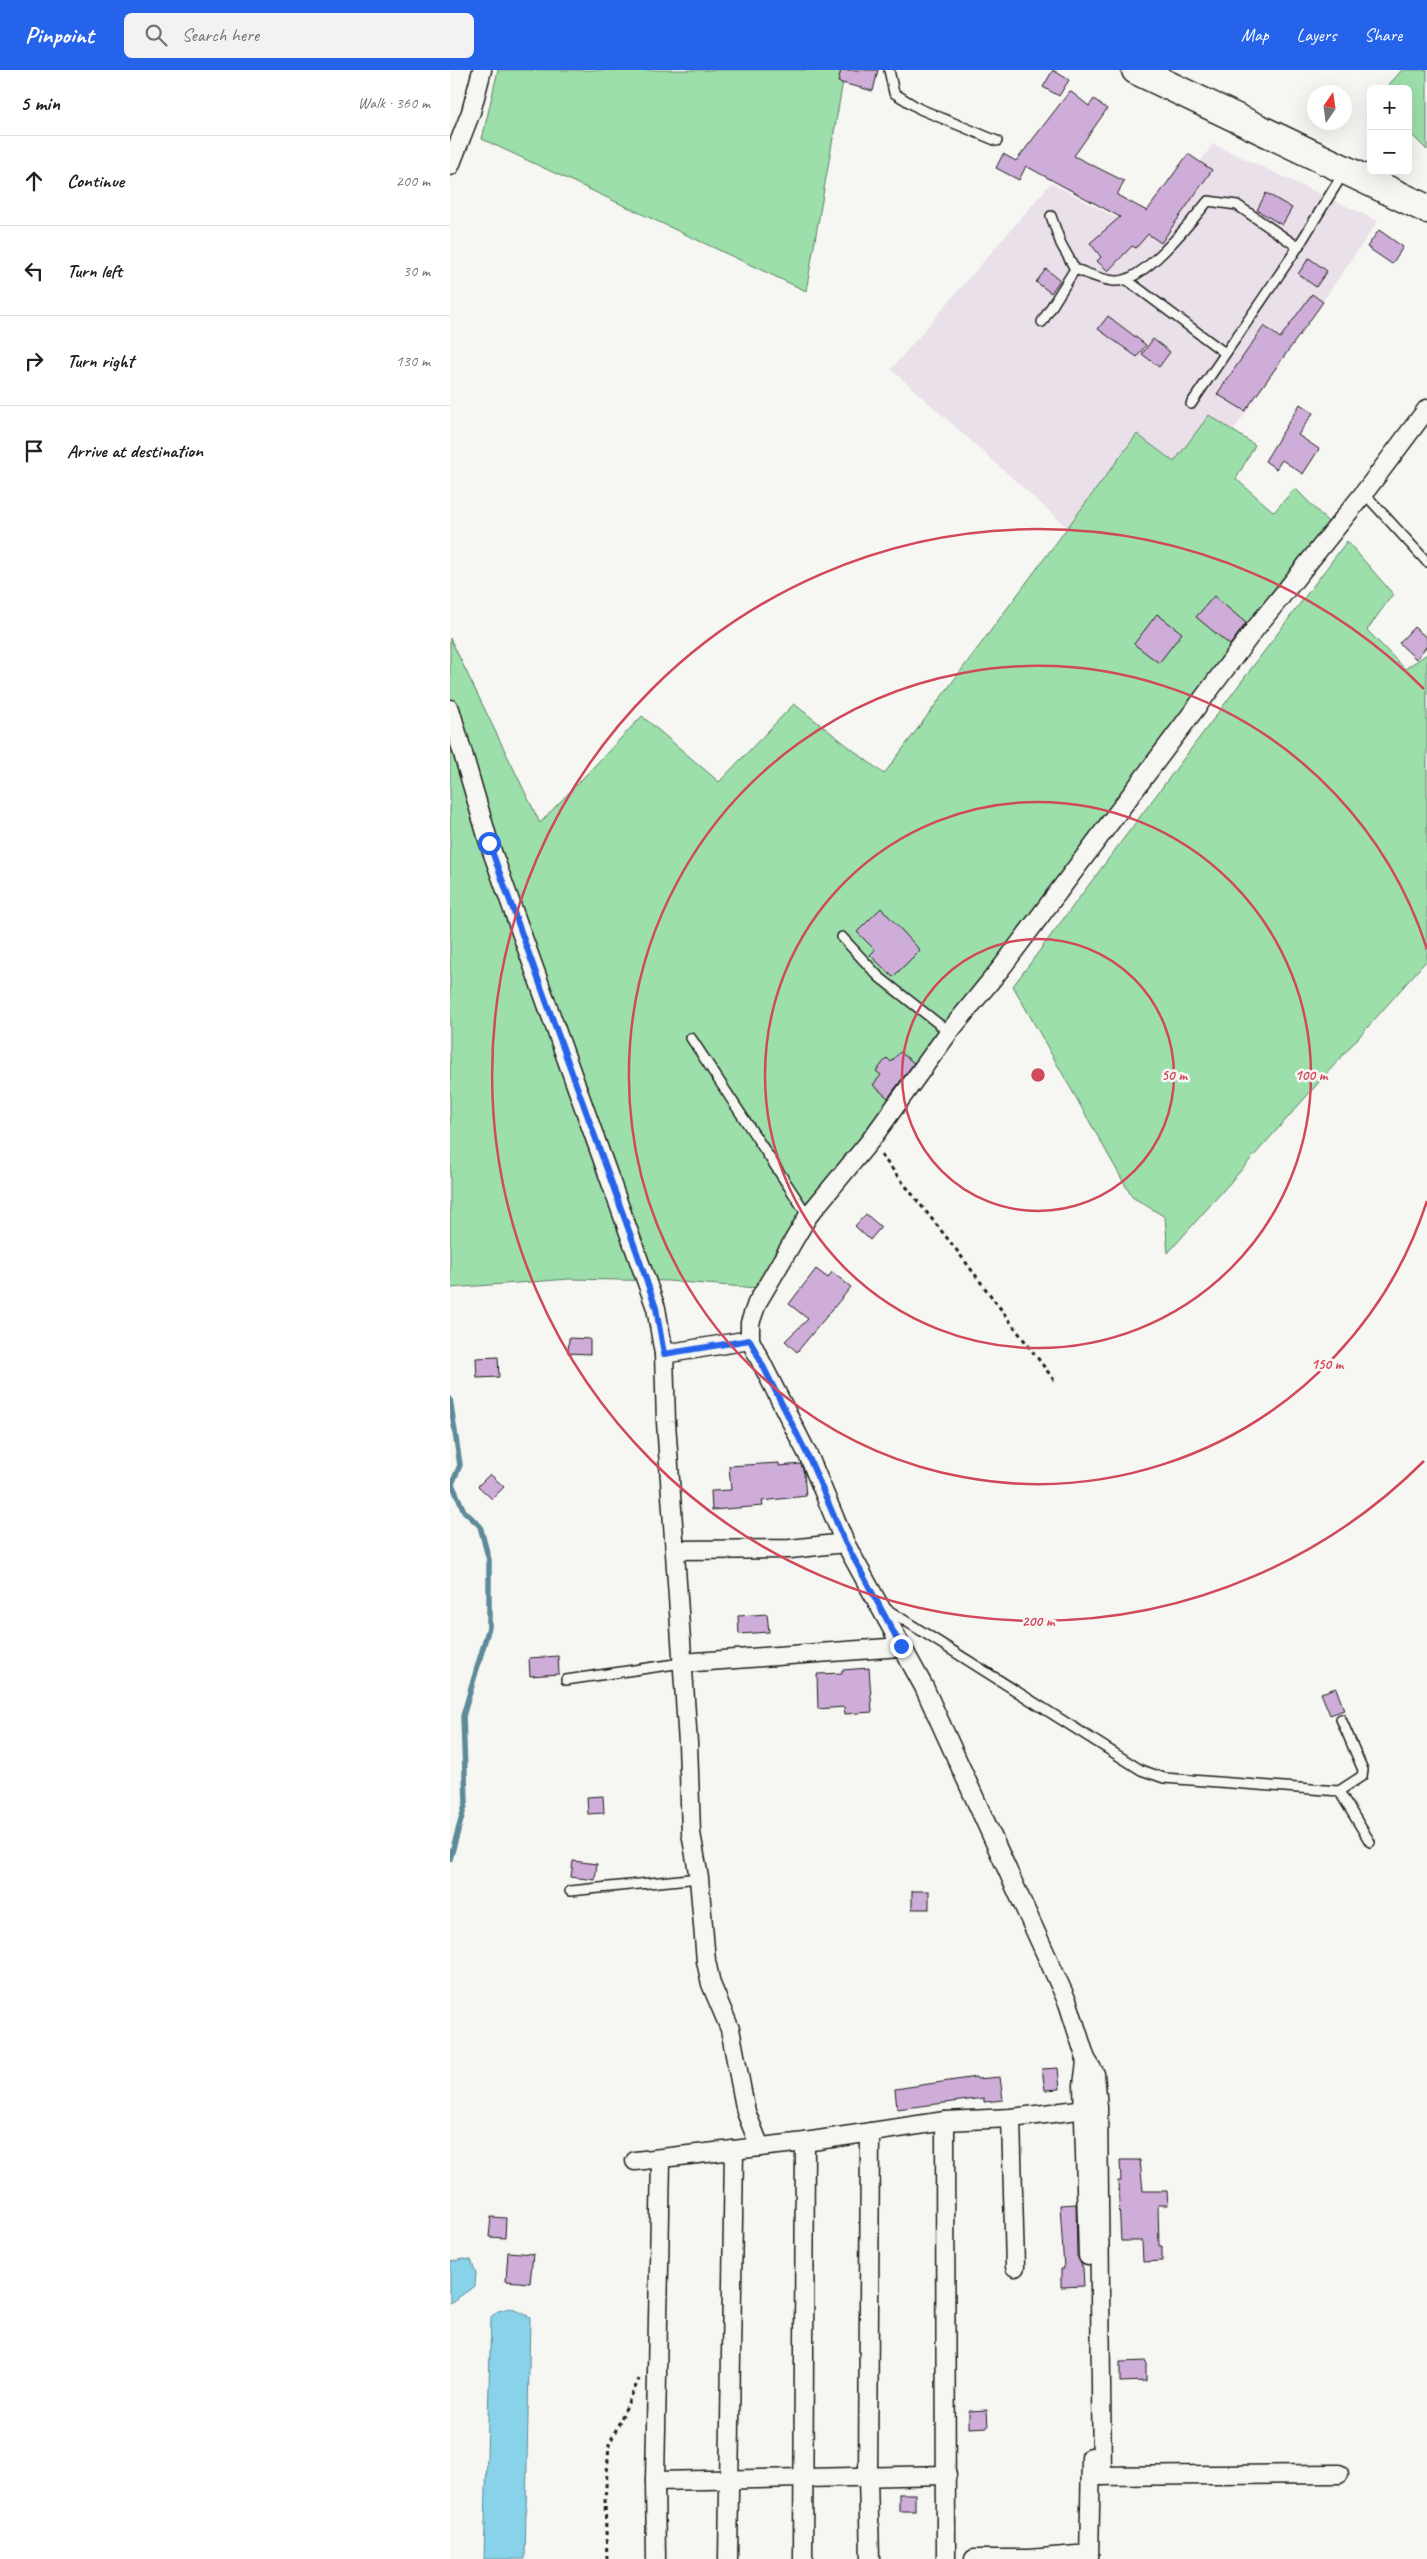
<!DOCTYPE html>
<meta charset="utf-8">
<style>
:root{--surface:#fff;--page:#f2f2f2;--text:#202124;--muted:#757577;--line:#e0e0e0;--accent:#2563eb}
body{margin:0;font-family:Caveat,sans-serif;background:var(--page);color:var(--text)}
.controls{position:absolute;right:15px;top:15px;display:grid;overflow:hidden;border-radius:8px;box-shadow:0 5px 20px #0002}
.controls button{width:45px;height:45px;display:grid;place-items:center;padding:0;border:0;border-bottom:1px solid var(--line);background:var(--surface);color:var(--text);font:25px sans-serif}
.compass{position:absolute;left:857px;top:15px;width:45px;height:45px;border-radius:50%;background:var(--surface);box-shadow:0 5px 20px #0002;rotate:13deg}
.stop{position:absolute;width:15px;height:15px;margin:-11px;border:4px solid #2563eb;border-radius:50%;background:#fff}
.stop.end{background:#2563eb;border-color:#fff;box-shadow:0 1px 5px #0008}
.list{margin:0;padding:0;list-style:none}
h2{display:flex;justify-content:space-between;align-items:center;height:65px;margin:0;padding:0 20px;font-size:21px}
h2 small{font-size:16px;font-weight:400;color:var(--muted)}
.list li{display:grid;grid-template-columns:32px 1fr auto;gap:15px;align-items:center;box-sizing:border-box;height:90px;padding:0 20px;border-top:1px solid var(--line)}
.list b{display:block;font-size:19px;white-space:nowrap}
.list em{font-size:16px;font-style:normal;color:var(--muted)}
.icon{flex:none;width:28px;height:28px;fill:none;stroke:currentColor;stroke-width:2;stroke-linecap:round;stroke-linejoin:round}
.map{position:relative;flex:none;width:977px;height:2489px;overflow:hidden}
header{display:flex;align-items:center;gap:30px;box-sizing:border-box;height:70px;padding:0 25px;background:var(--accent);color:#fff}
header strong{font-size:24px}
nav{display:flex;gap:28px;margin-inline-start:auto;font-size:18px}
.search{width:350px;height:45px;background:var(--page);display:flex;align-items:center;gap:12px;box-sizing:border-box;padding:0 18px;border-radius:8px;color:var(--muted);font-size:19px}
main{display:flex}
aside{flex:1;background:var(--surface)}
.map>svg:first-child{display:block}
</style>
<header>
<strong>Pinpoint</strong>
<div class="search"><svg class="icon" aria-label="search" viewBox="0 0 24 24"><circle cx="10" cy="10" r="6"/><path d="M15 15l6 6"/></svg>Search here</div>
<nav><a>Map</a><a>Layers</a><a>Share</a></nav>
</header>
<main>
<aside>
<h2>5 min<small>Walk · 360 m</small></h2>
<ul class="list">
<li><svg class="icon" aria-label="ahead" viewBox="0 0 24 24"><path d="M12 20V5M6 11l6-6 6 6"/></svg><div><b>Continue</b></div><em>200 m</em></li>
<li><svg class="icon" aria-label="left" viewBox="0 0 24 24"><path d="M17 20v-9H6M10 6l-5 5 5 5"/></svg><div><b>Turn left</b></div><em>30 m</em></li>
<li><svg class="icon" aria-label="right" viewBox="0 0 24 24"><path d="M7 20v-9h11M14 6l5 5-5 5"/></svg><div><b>Turn right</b></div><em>130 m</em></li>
<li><svg class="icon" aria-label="arrive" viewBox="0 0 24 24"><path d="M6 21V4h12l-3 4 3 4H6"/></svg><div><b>Arrive at destination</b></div></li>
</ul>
</aside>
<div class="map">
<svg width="977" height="2489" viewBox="0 0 977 2489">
<rect width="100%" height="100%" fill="#f6f6f2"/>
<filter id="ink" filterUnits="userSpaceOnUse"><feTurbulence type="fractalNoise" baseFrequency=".02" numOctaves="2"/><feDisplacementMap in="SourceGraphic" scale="10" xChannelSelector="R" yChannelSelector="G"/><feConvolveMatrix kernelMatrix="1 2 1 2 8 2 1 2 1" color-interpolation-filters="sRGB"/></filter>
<g filter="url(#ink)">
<path fill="#eae0ea" d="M763,74L928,151L783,361L759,346L724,392L687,364L618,458L441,299L601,113L698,165Z"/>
<g fill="#9cdfaa" stroke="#5c7e63">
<path d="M48,0H395L356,221L32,69Z"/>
<path d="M952,0H977V80L958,61V19H935Z"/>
<path d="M759,345L805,375L786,409L824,442L845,418L886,460L434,1054L320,1219L218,1211L120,1209L0,1218V568L90,753L192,646L269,712L344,634L434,704L687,364L724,392Z"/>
<path d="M897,471L943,524L917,560L955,599L977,584V890L718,1183L715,1147L682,1127L563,916Z"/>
</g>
<g fill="#89d3ea" stroke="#5d8a98">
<path d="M13,2189L21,2190L26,2203L25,2216L0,2233V2192Z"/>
<path d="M60,2238L80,2247L75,2489H34L41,2247L48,2241Z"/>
</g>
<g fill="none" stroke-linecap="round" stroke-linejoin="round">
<path stroke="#5d8a98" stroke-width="5.5" d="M0,1329L10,1395L2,1414L14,1441L30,1456L39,1490V1557L13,1646L16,1732L0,1789"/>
</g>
<g fill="#ceadd8" stroke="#1c1c1c">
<path d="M391,0H428L423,21L388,12Z"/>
<path d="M603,0L619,10L609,26L593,17Z"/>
<path d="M620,21L639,36L644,29L657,39L624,86L674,111L667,125L697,141L738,84L762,100L711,173L698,164L686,178L682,176L658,201L647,191L651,187L640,173L670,147L576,96L569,110L546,98L553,84L566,91Z"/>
<path d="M816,123L842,138L832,155L807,140Z"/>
<path d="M929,160L953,177L942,194L917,177Z"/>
<path d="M859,188L877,201L866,217L848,204Z"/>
<path d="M596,199L610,210L601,223L586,212Z"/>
<path d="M862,224L873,232L795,341L767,324L814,256L830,268Z"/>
<path d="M658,246L696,275L687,287L648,259Z"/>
<path d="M703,269L720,282L709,297L692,284Z"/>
<path d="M850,334L863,343L848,365L869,379L853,404L832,390L826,399L815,391Z"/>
<path d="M764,526L796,553L780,575L746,547Z"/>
<path d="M707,544L732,563L709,593L684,574Z"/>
<path d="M964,557L977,568V576L966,589L949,573Z"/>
<path d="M431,838L470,880L443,907L420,885L425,880L407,862Z"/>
<path d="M450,982L464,993L438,1028L423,1015L431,1005L426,1001L437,988L441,992Z"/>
<path d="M416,1144L431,1157L420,1170L405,1156Z"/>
<path d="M366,1199L378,1208L382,1202L401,1217L347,1282L335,1271L358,1249L339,1234Z"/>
<path d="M119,1268L140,1269V1284L118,1283Z"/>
<path d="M48,1287L49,1307L27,1308L26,1288Z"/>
<path d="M329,1393V1396L351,1394L354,1403L356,1426L312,1431L313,1436L262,1440L261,1421L281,1420L279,1396Z"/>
<path d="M40,1404L54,1417L42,1429L28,1416Z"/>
<path d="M317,1544L319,1562L289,1564L288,1546Z"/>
<path d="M108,1586L109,1604L80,1606L79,1588Z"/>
<path d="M419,1598L422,1642L395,1644L394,1637L368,1639L367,1604L392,1603V1600Z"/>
<path d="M886,1618L894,1640L880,1645L871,1623Z"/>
<path d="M153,1726L154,1743L138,1744L137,1727Z"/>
<path d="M123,1791L147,1794L145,1810L121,1807Z"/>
<rect x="462" y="1821" width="17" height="18"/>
<path d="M608,1998L610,2019L595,2020L592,1999Z"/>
<path d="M526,2007L527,2009L550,2007L553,2030L534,2032V2028L447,2039L445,2019Z"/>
<path d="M670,2090H690L693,2121H717L718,2135H708L709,2176H712V2191L693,2192L692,2171H671L668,2111H671Z"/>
<path d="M626,2134L627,2186L633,2198L634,2216L611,2217V2199H614L610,2135Z"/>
<path d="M41,2147L56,2148L55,2168L39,2167Z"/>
<path d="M58,2182L83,2184L80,2213L56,2211Z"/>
<path d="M696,2291V2311L670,2312V2292Z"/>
<path d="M537,2340L538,2357L519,2358V2341Z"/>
<rect x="449" y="2424" width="16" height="17"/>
</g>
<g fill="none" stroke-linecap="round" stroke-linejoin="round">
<g stroke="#1c1c1c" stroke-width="12">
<g id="service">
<path d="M439,0L444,23L470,39L547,71"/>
<path d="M601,146L611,174L625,199C637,203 653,211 666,211C693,213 741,152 758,131L787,135L848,177"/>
<path d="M677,210L775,283"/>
<path d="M592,252L625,199"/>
<path d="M741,334L848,177L894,102"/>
<path d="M914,423L977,492"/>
<path d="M392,867L429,907L499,962"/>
<path d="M241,968L358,1146"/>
<path d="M435,1538L691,1700L714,1708L889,1721L912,1706L913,1700L891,1649"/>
<path d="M116,1610L232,1593"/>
<path d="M889,1721L920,1772"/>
<path d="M120,1821L249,1808"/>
</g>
</g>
<g stroke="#1c1c1c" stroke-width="21">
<g id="minor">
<path d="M0,96L21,42L32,0"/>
<path d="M0,639L39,773L206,1238L214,1284L216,1352L238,1673L241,1763L249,1808L256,1891L261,1914L280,1959L296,2042L310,2077"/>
<path d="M214,1284L300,1270"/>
<path d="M225,1480L340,1479L395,1473"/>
<path d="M232,1593L451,1577"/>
<path d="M636,1992L633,2015L638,2186"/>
<path d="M561,2048L565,2197"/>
<path d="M495,2051L496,2489"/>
<path d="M420,2062L418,2408L420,2489"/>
<path d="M185,2091L355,2072L495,2051L561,2048L645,2038"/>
<path d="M642,2406L889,2404"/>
<path d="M652,2406L648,2037L645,2004L636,1989L618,1933L474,1617L395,1473L360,1389L300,1270V1253L307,1233L358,1146L420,1071L499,962L552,897L805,559L914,423L977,339"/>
<path d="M205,2411L497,2405"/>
<path d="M206,2489L205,2411L211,2089"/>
<path d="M278,2489L284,2080"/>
<path d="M353,2489L355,2072"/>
<path d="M524,2489H579L639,2484"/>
<path d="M639,2489L641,2387"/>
</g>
</g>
<g stroke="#1c1c1c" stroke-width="31">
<path id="primary" d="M686,0L977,139"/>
</g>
<g stroke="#1c1c1c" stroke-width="3" stroke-dasharray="4 4" stroke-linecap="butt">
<path d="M431,1085L505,1178L604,1310"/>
<path d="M157,2489L155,2431L159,2375L189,2309"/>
</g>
<use href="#service" stroke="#f6f6f2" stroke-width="9"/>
<use href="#minor" stroke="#f6f6f2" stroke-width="18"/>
<use href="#primary" stroke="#f6f6f2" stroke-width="28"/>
</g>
</g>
<g fill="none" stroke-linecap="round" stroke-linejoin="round" filter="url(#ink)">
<path stroke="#2563eb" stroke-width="6" d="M39,773L186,1180L206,1238L214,1284L300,1270L360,1390L395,1472L451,1576"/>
</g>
<g fill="none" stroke="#d1495b" stroke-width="2.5">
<circle cx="588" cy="1005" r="136"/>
<circle cx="588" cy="1005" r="273"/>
<path d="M977 1131A409 409 0 1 1 977 879"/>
<path d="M974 1391A546 546 0 1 1 974 619"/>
</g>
<circle cx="588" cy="1005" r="8" fill="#d1495b" stroke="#f6f6f2" stroke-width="2.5"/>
<g font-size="15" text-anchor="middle" font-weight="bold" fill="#d1495b" stroke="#f6f6f2" stroke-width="5" stroke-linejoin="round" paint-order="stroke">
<text x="724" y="1010">50 m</text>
<text x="861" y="1010">100 m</text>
<text x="877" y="1299">150 m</text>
<text x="588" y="1556">200 m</text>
</g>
</svg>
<div class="controls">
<button>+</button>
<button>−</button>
</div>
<svg class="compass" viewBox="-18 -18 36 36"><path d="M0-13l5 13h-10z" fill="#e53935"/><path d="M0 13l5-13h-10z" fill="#757577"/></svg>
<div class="stop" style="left:39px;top:773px"></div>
<div class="stop end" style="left:451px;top:1576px"></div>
</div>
</main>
